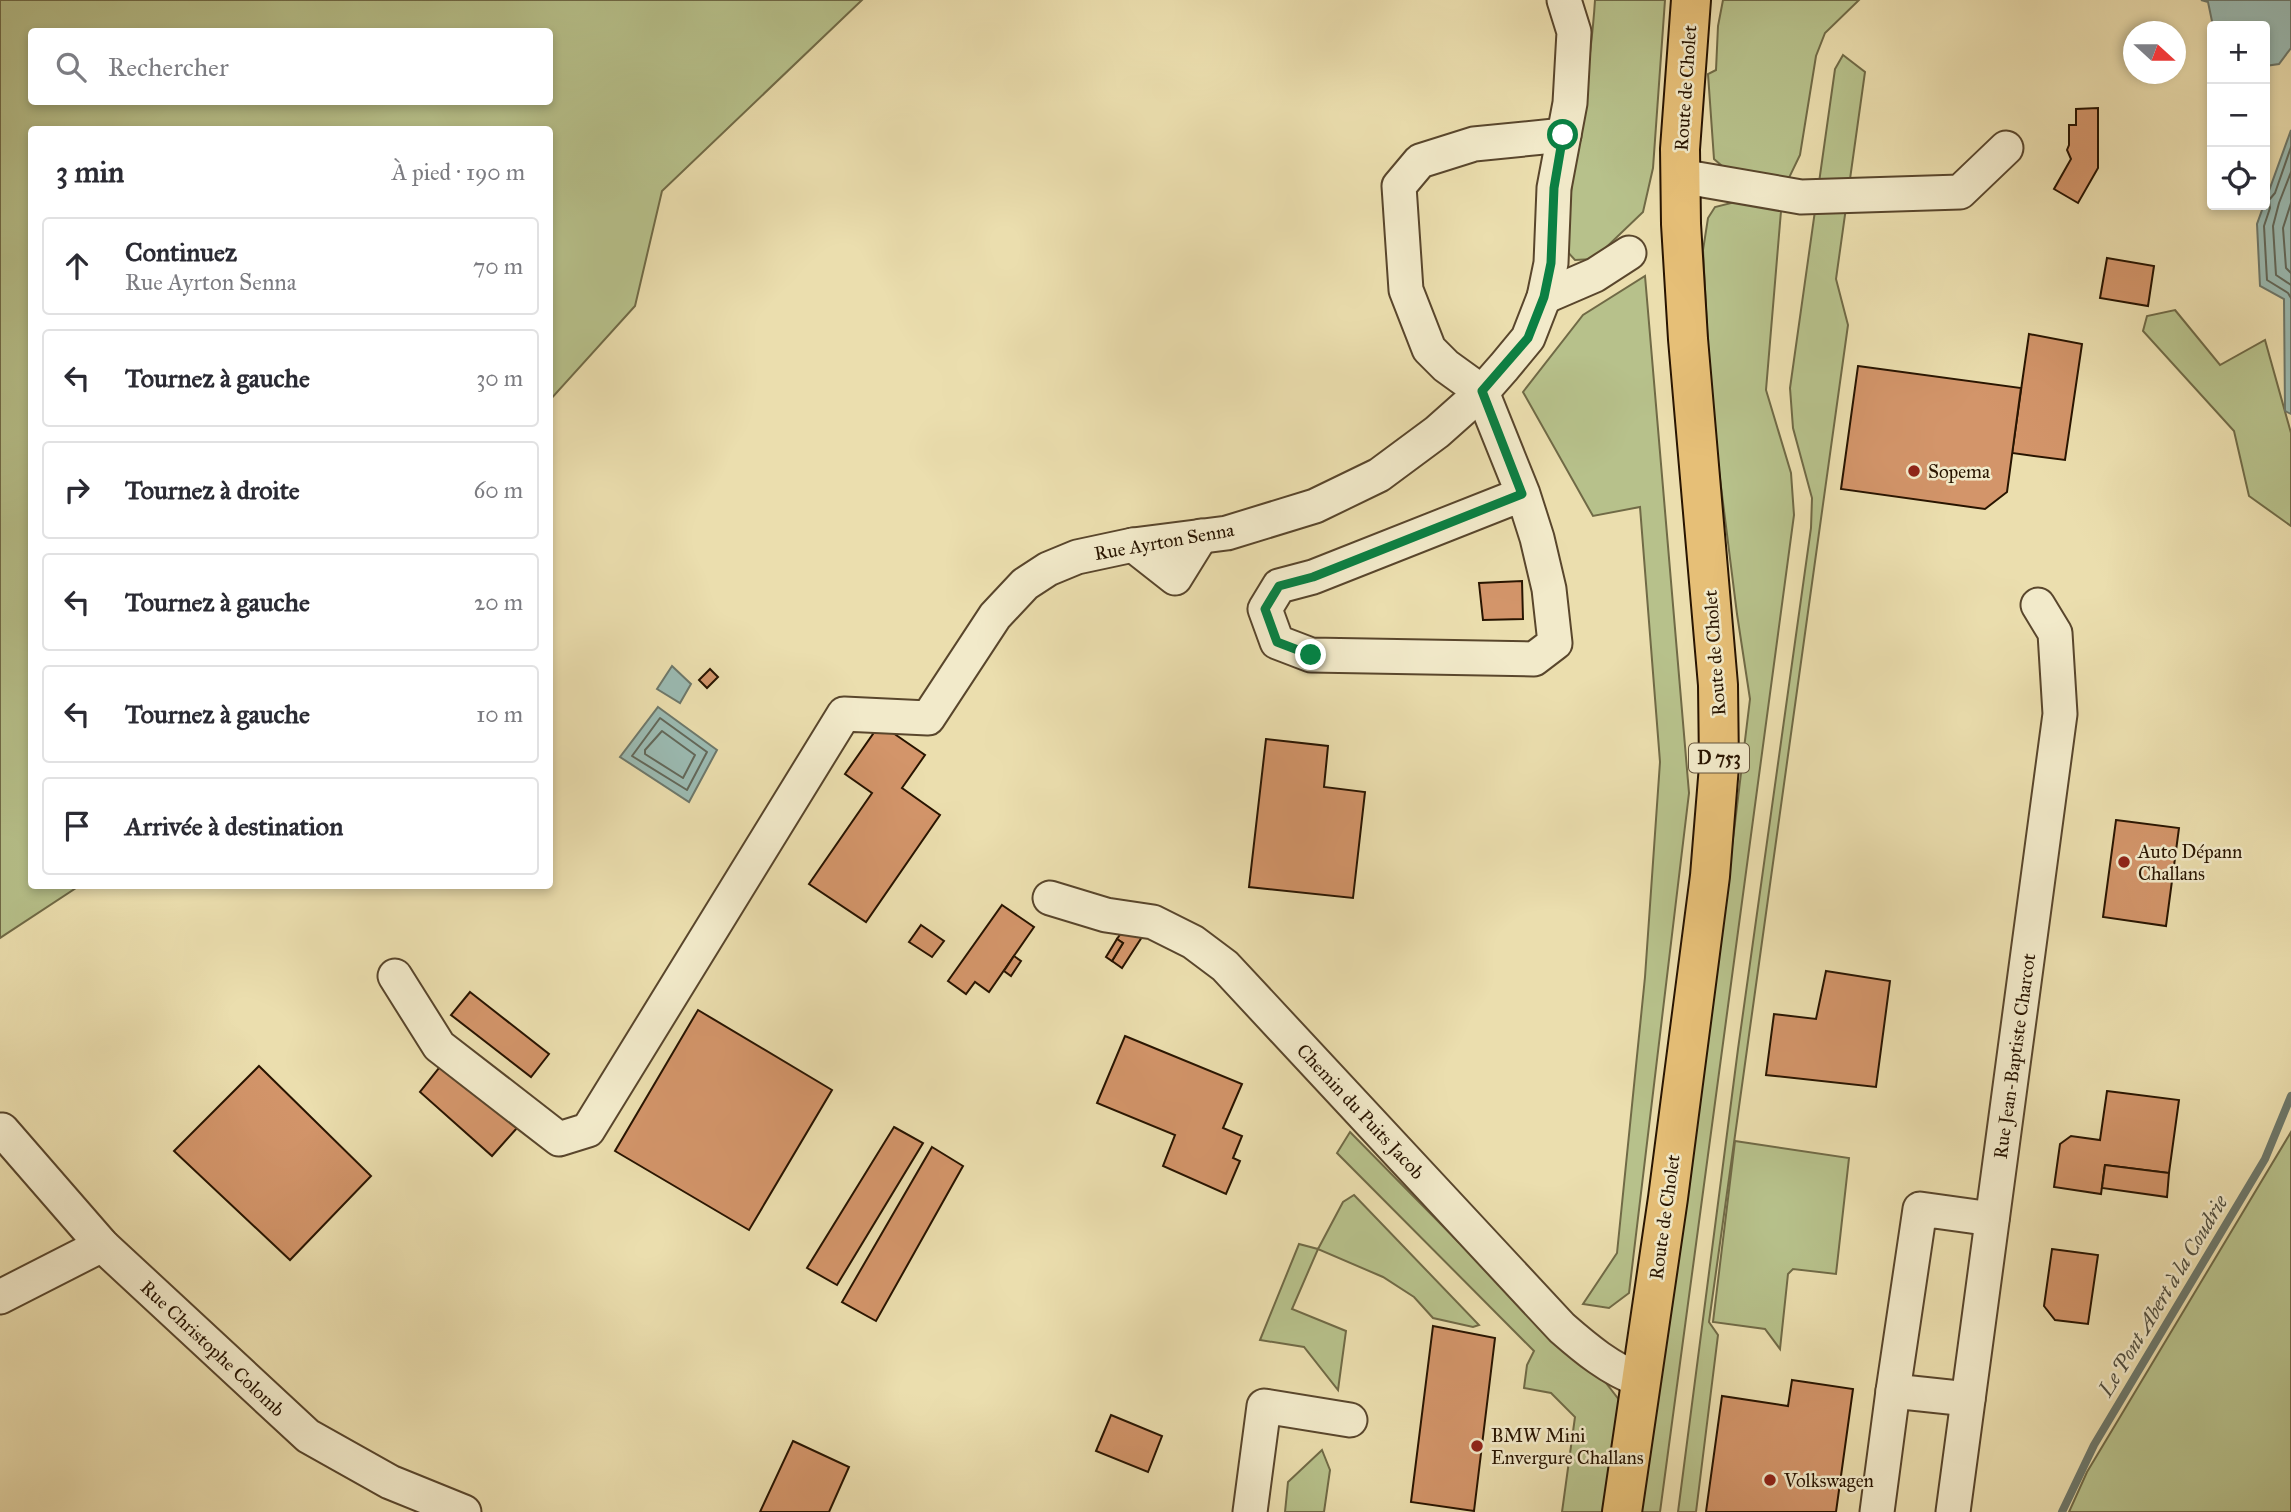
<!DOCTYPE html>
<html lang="fr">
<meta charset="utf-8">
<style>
:root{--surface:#fff;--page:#f2f2f3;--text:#2b2b33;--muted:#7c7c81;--line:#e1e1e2}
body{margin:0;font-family:"IM FELL Great Primer",serif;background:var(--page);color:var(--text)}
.controls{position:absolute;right:21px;top:21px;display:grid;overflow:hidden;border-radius:7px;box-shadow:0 4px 10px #0003}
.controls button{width:63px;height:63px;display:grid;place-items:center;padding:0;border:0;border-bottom:2px solid var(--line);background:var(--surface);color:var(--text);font:35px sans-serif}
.compass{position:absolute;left:2123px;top:21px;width:63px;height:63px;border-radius:50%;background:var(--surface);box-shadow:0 4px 10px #0003;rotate:111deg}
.stop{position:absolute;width:21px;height:21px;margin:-16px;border:5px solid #0b8043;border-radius:50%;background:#fff}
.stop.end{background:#0b8043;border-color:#fff;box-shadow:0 2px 7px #0008}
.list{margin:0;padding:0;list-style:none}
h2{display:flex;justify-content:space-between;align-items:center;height:91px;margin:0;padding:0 28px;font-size:30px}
h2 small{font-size:23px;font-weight:400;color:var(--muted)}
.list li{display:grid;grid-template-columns:46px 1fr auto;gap:21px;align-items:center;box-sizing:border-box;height:98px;margin:0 14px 14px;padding:0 14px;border:2px solid var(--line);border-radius:7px}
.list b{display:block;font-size:26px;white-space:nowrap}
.list p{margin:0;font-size:23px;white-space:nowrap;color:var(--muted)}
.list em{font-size:23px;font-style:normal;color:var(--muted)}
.icon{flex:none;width:38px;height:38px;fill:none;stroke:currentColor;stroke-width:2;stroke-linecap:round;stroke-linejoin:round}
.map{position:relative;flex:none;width:2291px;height:1512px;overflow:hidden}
.search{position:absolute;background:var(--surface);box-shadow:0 4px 10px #0003;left:28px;top:28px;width:525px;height:77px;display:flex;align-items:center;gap:18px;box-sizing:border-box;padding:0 24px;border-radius:7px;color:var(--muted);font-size:26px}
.panel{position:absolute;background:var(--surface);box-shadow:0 4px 10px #0003;left:28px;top:126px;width:525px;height:763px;border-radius:7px}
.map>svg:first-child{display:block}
</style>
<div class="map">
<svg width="2291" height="1512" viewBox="0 0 2291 1512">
<rect width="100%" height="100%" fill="#ebdeae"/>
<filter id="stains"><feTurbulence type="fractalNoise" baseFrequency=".00286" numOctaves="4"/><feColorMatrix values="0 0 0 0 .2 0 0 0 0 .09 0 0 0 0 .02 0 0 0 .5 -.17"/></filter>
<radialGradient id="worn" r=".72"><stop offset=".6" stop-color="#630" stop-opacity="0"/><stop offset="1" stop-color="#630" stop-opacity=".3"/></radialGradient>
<g fill="#b7c18b" stroke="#706a46" stroke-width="2" fill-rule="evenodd">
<path d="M0,0H862L662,191L635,306L550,400V130H32V886H79L0,938ZM32,32H550V102H32Z"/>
<path d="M1595,0H1665L1653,168L1643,212L1594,259L1575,260L1565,249C1571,166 1590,84 1595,0Z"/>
<path d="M1723,0H1859L1825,33L1816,56L1800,155L1787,182L1728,171L1714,159L1708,74L1716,70L1718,26Z"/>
<path d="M1843,55L1865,72L1836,279L1848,325L1709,1322L1718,1335L1696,1512H1678L1738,1049L1811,528L1812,498L1793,428L1790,388L1835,69Z"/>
<path d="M1735,202L1764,203L1781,211L1766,390L1791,473L1794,515L1660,1512H1639L1734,831L1750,699L1737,614L1711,407L1703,250L1708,218L1715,207Z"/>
<path d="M1645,276L1689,793L1629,1293L1609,1308L1583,1304L1617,1253L1645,977L1660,762L1640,507L1593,516L1523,392L1583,315Z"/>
<path d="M2175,310L2220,365L2265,340L2291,433V526L2249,496L2234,431L2143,331L2147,316Z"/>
<path d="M1350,1132L1565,1350L1606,1383L1623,1405L1608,1512H1562L1575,1417L1551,1393L1524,1388L1527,1365L1534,1351L1337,1153Z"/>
<path d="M2291,1132V1512H2069L2087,1472Z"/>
<path d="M1735,1141L1849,1158L1836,1274L1793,1269L1788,1274L1780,1349L1765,1329L1713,1322Z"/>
<path d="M1354,1195L1479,1325L1473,1327L1433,1318L1414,1297L1383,1277L1318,1249L1292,1309L1346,1331L1338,1390L1304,1347L1260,1340L1299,1244L1318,1249L1343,1202Z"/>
<path d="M1322,1450L1330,1470L1324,1512H1285L1288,1482Z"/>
</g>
<g fill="#9bbbb3" stroke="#6d786b" stroke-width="2">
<path d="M2201,0H2291V48L2279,64L2265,66V26H2213L2208,2Z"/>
<path d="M2291,130V414L2285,411L2284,299L2260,286L2257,224Z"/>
<path d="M672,666L691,684L680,703L657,689Z"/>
<path d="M658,707L717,750L689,802L620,757Z"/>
</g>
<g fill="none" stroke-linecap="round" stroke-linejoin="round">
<g stroke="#62685a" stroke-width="2">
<path d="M2291,147L2275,193L2269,200L2270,208L2264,226L2267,280L2288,293L2291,298"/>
<path d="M2291,172L2279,203L2273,226L2276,275L2291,285"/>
<path d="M2291,203L2283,228L2286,268L2291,273"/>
<path d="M660,718L707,752L687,790L632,756Z"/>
<path d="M662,731L695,755L683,778L645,754V750Z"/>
</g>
<path stroke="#6d786b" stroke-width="8" d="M2062,1512L2094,1445L2265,1159L2291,1096"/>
</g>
<g fill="#d3956a" stroke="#281400" stroke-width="2">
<path d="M2098,108V168L2078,203L2054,189L2071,159L2067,150L2069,145V125H2076V109Z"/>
<path d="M2107,258L2154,266L2148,306L2100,298Z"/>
<path d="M2029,334L2082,344L2065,460L2012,453Z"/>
<path d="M1858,366L2021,388L2007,492L1985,509L1841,489Z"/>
<path d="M1522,581L1523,619L1483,620L1479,583Z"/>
<path d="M710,669L718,677L707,688L699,680Z"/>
<path d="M880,724L925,755L902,788L940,815L866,922L809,884L872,793L845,774Z"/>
<path d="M1266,739L1328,746L1324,787L1365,792L1353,898L1249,887Z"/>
<path d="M2116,820L2179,828L2166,926L2103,917Z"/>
<path d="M1002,905L1034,927L989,992L975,982L966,994L948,981Z"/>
<path d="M921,925L944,941L932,957L909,942Z"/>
<path d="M1126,926L1142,937L1122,968L1112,961L1123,943L1117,939Z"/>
<path d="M1117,939L1123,943L1112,961L1106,957Z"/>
<path d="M1014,956L1021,961L1011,976L1004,971Z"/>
<path d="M1826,971L1890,981L1876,1087L1766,1075L1774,1014L1816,1019Z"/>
<path d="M470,992L549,1054L531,1077L451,1015Z"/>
<path d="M698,1010L832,1090L749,1230L615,1151Z"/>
<path d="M1125,1036L1242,1084L1223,1128L1242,1136L1233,1158L1240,1161L1226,1194L1163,1166L1175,1135L1097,1103Z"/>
<path d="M443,1063L517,1128L492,1156L420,1092Z"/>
<path d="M259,1066L371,1176L290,1260L174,1151Z"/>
<path d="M2107,1091L2179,1100L2169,1173L2105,1165L2101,1194L2054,1187L2060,1144L2071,1136L2100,1140Z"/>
<path d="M894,1127L923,1143L837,1285L807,1268Z"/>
<path d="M932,1147L963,1166L876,1321L842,1302Z"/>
<path d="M2105,1165L2169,1173L2167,1197L2102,1188Z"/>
<path d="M2052,1249L2098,1255L2088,1324L2055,1320L2044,1306Z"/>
<path d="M1433,1326L1495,1338L1474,1511L1411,1502Z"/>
<path d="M1792,1380L1853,1389L1836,1512H1706L1722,1396L1788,1406Z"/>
<path d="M1111,1415L1162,1436L1148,1472L1096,1451Z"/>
<path d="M793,1441L849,1467L829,1512H760Z"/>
</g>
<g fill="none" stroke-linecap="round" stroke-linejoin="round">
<g stroke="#59462c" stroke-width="37">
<g id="minor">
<path d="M1680,176L1801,197L1960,192L2006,148"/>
<path d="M1544,297L1595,275L1629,253"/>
<path d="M1523,494L1313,577L1279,586L1265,609L1277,642L1311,655L1534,659L1555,643L1549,589L1537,538L1523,494L1482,392L1446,366L1429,349L1406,290L1399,186L1420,161L1474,144L1564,135"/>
<path d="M1133,545L1175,578L1201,536"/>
<path d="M1050,898L1106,915L1153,922L1193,942L1225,966L1562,1328C1586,1349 1610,1369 1640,1380"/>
<path d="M395,976L439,1046L559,1139L588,1130L844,714L928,718L995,616L1025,584L1048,569L1077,557L1133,545L1227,533L1315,506L1379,475L1437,432L1482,392L1504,367L1528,338L1544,297L1551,263L1554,188L1570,103L1574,32L1564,0"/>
<path d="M2,1130L102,1245L308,1436L390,1482L464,1512"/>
<path d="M0,1297L102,1245"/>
<path d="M1893,1391L1920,1209L1992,1219"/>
<path d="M1250,1512L1264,1406L1350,1420"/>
<path d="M1877,1512L1893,1391L1968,1399"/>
<path d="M1953,1512L2060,714L2055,633L2038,605"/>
</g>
</g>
<g stroke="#281400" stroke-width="42">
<path id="major" d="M1622,1512L1668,1198L1710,876L1719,766L1718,685L1688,339L1681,224L1680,149L1691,0"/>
</g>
<use href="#minor" stroke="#f2eaca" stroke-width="33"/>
<use href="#major" stroke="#e6bf77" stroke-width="38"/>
</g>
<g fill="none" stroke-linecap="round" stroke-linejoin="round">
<path stroke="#0b8043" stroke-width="9" d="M1311,655L1277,642L1265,609L1279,586L1313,577L1522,494L1482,391L1528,338L1544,297L1551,263L1554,188L1563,135"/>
</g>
<g fill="#8f2418" stroke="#f2eaca" stroke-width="2.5">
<circle cx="1914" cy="471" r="7"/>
<circle cx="2124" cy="862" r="7"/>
<circle cx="1477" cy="1446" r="7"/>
<circle cx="1770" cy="1480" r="7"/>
</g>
<g text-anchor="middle" stroke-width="5" stroke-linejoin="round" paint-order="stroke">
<rect fill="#f2eaca" stroke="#65543d" stroke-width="2" x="1689" y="743.5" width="60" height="29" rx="5"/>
<g font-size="18" font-weight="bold" fill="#281400">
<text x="1719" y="764">D 753</text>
</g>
<g font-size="19" fill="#281400" stroke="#f2eaca">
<text transform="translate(1685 88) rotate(-86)" y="7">Route de Cholet</text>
<text transform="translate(1164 541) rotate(-10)" y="7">Rue Ayrton Senna</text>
<text transform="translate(1714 653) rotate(-94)" y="7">Route de Cholet</text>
<text transform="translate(2014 1056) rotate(-82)" y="7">Rue Jean-Baptiste Charcot</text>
<text transform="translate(1361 1111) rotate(47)" y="7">Chemin du Puits Jacob</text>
<text transform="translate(1664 1217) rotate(-82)" y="7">Route de Cholet</text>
<text transform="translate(213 1348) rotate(43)" y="7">Rue Christophe Colomb</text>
</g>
<g font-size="19" fill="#281400" stroke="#f2eaca" text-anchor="start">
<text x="1928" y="478">Sopema</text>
<text x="2138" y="858">Auto Dépann<tspan x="2138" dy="22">Challans</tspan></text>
<text x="1491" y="1442">BMW Mini<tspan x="1491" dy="22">Envergure Challans</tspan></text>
<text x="1784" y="1487">Volkswagen</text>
</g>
<g font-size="21" font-style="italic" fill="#504e3f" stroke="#f2eaca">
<text transform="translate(2163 1296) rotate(-59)" y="7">Le Pont Abert à la Coudrie</text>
</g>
</g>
<rect width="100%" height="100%" filter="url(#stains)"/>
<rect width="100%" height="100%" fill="url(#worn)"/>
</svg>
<div class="controls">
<button>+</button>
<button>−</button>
<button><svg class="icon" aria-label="locate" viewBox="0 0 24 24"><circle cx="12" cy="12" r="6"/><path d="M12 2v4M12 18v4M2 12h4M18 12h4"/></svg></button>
</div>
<svg class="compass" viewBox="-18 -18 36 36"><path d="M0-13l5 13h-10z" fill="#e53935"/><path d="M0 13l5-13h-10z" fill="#7c7c81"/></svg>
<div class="stop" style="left:1563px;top:135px"></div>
<div class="stop end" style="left:1311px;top:655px"></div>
<div class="search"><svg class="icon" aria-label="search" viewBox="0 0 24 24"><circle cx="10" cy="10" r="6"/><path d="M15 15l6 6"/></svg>Rechercher</div>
<section class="panel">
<h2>3 min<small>À pied · 190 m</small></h2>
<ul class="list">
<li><svg class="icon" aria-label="ahead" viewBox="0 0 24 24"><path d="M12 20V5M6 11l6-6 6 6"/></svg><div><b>Continuez</b><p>Rue Ayrton Senna</p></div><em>70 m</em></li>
<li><svg class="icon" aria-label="left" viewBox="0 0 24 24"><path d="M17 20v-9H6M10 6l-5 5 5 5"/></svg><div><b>Tournez à gauche</b></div><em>30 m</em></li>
<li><svg class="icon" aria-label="right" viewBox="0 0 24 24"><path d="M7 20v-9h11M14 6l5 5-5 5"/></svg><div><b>Tournez à droite</b></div><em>60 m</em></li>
<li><svg class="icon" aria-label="left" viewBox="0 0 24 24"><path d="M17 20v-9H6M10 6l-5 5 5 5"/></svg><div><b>Tournez à gauche</b></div><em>20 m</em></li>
<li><svg class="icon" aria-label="left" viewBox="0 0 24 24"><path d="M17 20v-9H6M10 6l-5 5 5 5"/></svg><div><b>Tournez à gauche</b></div><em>10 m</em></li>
<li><svg class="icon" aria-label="arrive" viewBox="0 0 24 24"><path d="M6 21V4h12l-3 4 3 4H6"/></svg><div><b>Arrivée à destination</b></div></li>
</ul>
</section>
</div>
